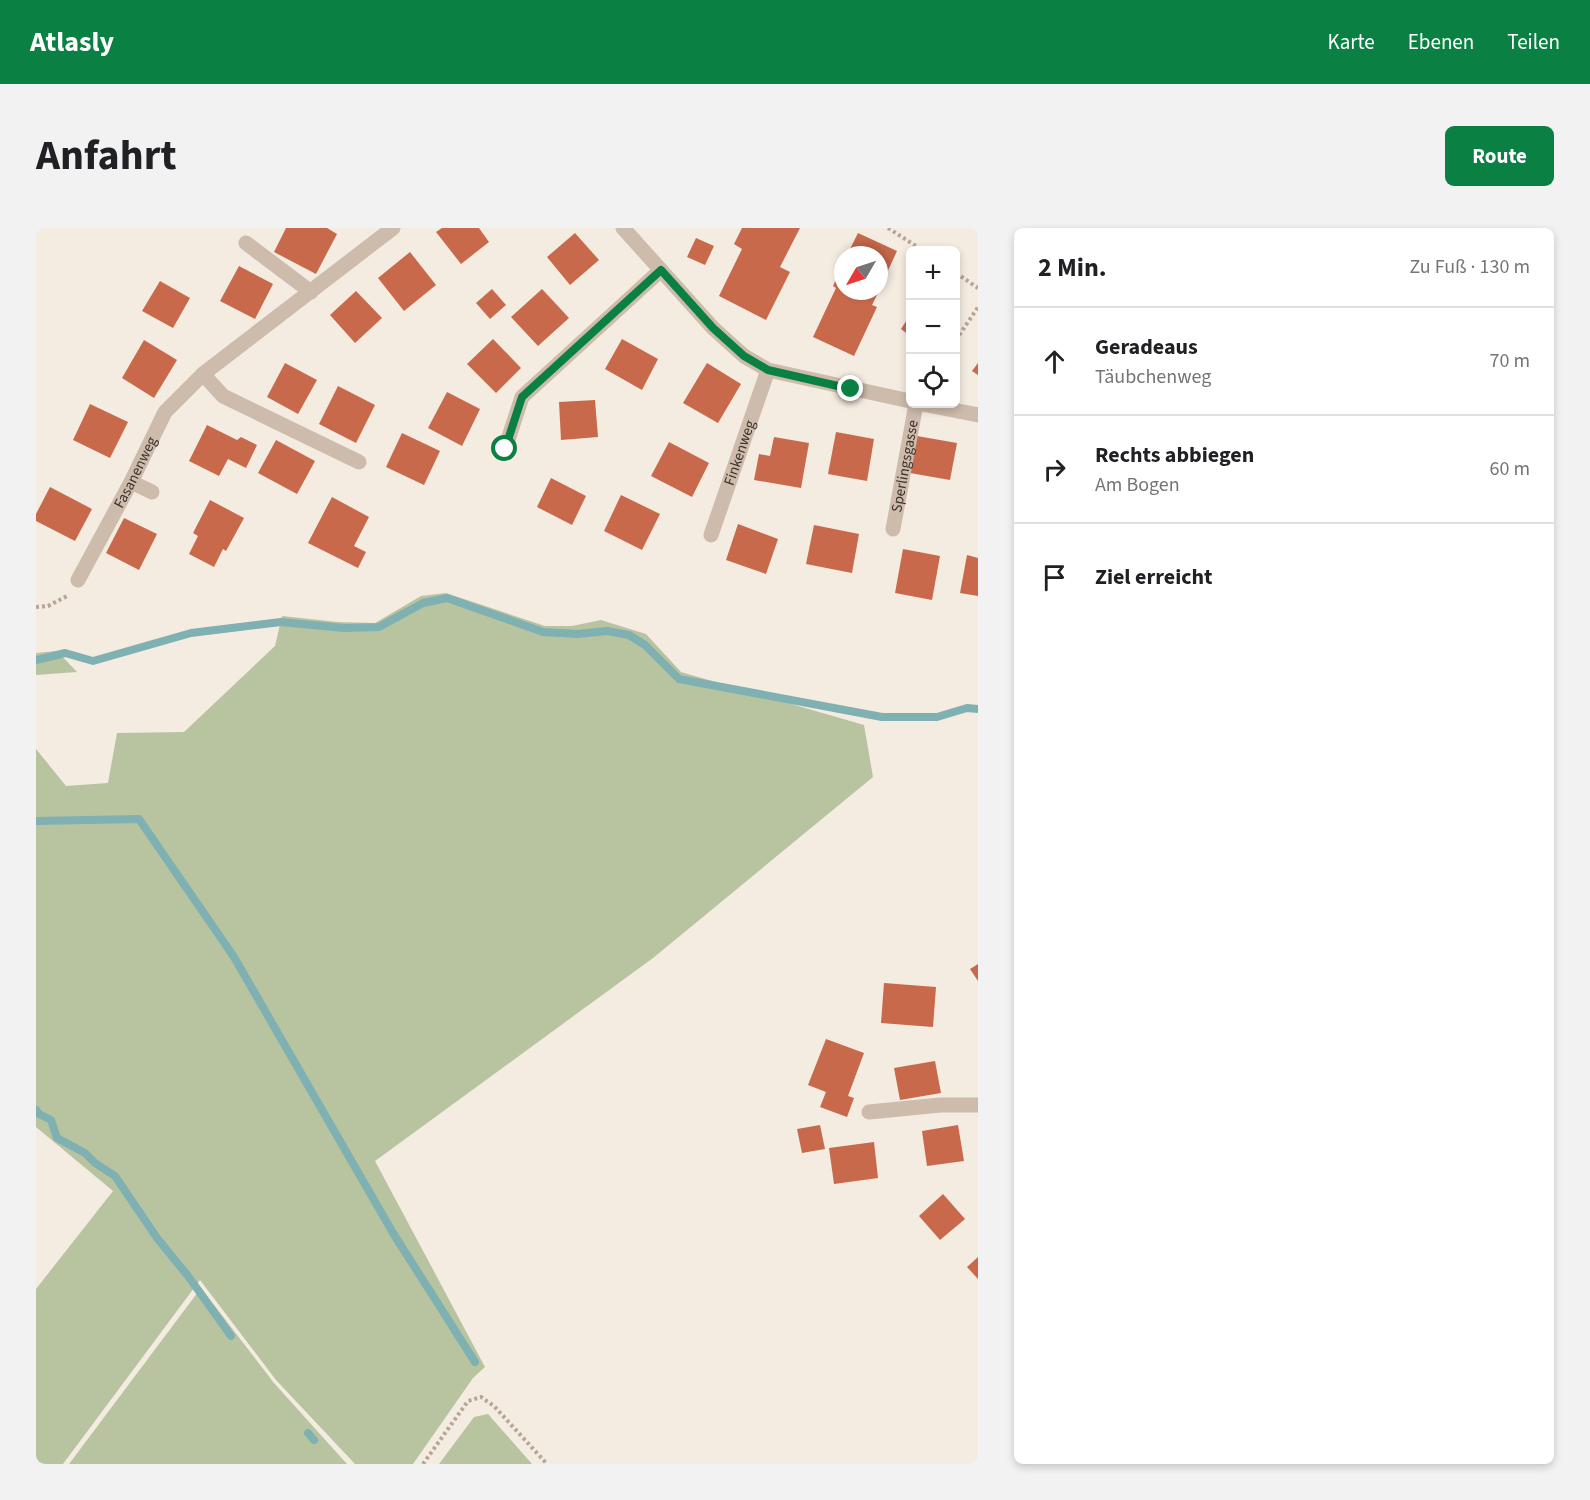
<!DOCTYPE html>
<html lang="de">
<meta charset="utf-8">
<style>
:root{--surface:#fff;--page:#f2f2f2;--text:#202124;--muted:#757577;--line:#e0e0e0;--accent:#0b8043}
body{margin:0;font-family:"Source Sans 3",sans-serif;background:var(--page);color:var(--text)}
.controls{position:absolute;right:18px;top:18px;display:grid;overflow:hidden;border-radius:9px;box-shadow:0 3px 9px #0003}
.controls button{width:54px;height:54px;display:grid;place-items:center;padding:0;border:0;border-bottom:2px solid var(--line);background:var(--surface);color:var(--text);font:30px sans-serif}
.compass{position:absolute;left:798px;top:18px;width:54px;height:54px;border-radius:50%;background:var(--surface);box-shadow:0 3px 9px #0003;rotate:231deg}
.stop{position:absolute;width:18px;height:18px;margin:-14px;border:4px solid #0b8043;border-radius:50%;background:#fff}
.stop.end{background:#0b8043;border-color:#fff;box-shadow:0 2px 6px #0008}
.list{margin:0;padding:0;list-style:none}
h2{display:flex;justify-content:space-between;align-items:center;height:78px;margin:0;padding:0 24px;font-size:26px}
h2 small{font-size:20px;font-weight:400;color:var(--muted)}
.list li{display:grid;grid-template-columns:39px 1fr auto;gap:18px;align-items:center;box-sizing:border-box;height:108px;padding:0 24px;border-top:2px solid var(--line)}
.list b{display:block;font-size:22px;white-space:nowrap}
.list p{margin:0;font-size:20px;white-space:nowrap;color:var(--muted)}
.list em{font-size:20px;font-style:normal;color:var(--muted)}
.icon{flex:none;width:33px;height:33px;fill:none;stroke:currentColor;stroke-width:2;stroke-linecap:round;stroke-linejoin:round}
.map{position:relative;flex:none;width:942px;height:1236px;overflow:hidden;border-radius:9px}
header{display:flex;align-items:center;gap:36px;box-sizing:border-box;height:84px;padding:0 30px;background:var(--accent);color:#fff}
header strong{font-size:28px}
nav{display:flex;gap:33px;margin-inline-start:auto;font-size:21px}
.intro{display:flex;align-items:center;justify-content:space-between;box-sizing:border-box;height:144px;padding:0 36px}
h1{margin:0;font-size:42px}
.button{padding:15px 27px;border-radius:9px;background:var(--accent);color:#fff;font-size:21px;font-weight:700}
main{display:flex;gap:36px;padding:0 36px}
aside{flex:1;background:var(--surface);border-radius:9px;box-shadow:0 3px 9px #0003}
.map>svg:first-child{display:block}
</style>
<header>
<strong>Atlasly</strong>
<nav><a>Karte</a><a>Ebenen</a><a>Teilen</a></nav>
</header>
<div class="intro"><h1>Anfahrt</h1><a class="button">Route</a></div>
<main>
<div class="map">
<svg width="942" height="1236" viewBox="0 0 942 1236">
<rect width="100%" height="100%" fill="#f4ebe1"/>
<g fill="#b8c4a0">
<path d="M410,365L509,398H536L565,392L610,406L645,444L828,497L837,549L617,730L339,933L449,1139L437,1150L377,1236H319L240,1152L164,1052L27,1236H0V1061L77,963L0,899V521L30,558L72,555L81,505L148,504L239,418L246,388L302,394L339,395L385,368Z"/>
<path d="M21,423L41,444L0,447V425Z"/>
<path d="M165,1060L238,1155L311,1236H33Z"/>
<path d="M452,1186L496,1236H403L438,1189Z"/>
</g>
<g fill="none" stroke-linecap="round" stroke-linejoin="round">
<g stroke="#7fb0b2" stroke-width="8">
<path d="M0,432L29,425L57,433L155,405L245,394L308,400L343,399L387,375L411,370L507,404L542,406L571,403L593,407L609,417L643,451L846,489H901L931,480L942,481"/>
<path d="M0,593L103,591L198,729L357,1005L439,1134"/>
<path d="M0,882L3,886L15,892L21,910L49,925L59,935L79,948L121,1010L152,1048L195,1108"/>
<path d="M272,1205L278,1212"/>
</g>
</g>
<g fill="#c8694b">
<path d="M250,0H291L301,6L280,46L238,24Z"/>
<path d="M406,0H443L453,14L425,36L400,4Z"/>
<path d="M706,0H764L744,39L754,44L730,92L683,68L706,21L698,16Z"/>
<path d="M539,5L563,32L534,57L511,29Z"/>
<path d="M822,5L861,23L843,62V27H811Z"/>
<path d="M660,10L678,18L669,37L651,29Z"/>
<path d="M374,24L400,57L368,83L342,50Z"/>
<path d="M807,36V63H843L836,77L841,79L818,128L777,109L800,60L797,58Z"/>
<path d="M203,38L237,56L219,91L184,73Z"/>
<path d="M124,53L154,70L137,100L106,83Z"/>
<path d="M456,61L470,77L454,91L440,75Z"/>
<path d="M506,61L533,90L502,118L475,89Z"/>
<path d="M320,63L346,90L319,115L294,87Z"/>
<path d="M874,87V108L865,101Z"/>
<path d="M457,111L485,140L460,165L431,136Z"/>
<path d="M586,111L622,131L606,162L569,141Z"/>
<path d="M108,112L141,132L118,170L86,150Z"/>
<path d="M249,135L281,152L262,186L231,169Z"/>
<path d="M671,135L705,156L682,195L647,175Z"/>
<path d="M942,135V147L936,143Z"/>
<path d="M302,158L339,177L320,215L283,196Z"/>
<path d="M411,164L444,181L426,218L392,200Z"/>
<path d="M559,172L562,209L525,212L523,174Z"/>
<path d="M54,176L92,194L74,230L37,212Z"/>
<path d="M171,197L201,212L205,209L221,217L210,240L192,231L183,248L153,233Z"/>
<path d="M800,204L838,211L831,253L792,246Z"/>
<path d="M366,205L404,223L388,257L350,239Z"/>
<path d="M881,208L921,215L914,252L874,245Z"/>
<path d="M738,209L773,215L765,260L718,252L723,226L734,228Z"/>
<path d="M240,212L279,233L261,266L222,245Z"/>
<path d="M633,214L673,235L656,269L615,248Z"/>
<path d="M515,250L550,268L536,297L501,279Z"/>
<path d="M14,259L56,281L39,313L0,293V286Z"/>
<path d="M585,267L624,286L606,322L568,303Z"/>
<path d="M296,269L333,289L318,318L330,324L322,340L272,315Z"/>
<path d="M174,272L208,290L190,323L187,321L178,339L153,326L162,308L157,305Z"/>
<path d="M88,290L121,306L103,342L70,325Z"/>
<path d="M702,296L742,311L730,346L690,332Z"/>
<path d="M778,297L823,306L816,345L770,336Z"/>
<path d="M867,321L904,328L896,372L859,365Z"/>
<path d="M931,327L942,330V368L924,365Z"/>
<path d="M942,736V753L934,741Z"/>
<path d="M848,755L900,759L897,799L845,795Z"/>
<path d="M790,811L828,825L812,868L818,870L811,889L784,879L790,864L772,857Z"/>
<path d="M899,833L905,865L864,872L858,840Z"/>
<path d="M784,897L789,921L766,925L761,901Z"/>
<path d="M922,897L928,933L891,938L886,903Z"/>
<path d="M838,914L842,950L798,956L793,920Z"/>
<path d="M907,966L929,991L904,1012L883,988Z"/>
<path d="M942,1029V1051L931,1039Z"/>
</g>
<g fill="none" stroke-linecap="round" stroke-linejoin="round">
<g stroke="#b9a596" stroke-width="4" stroke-dasharray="3 3" stroke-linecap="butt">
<path d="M852,0L886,22"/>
<path d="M920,45L942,60"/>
<path d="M920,112L942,79"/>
<path d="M0,379L12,378L31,368"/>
<path d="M387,1236L432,1173L445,1169L458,1178L511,1236"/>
</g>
<g stroke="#cdbbac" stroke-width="15">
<path d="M587,0L677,100L708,128L732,142L874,173"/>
<path d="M210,15L275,64"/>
<path d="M167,146L187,168L323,234"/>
<path d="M886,176L942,187"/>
<path d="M469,221L486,169L625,42"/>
<path d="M95,254L116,264"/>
<path id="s1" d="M857,301L880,176"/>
<path id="s2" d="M675,307L732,142"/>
<path id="s3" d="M42,352L95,254L129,184L167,146L357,0"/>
<path d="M833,884L904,877H942"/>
</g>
</g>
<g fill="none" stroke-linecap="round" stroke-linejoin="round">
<path stroke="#0b8043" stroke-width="8" d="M469,221L486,169L625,42L677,100L708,128L732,142L815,161"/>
</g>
<g text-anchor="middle" stroke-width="4.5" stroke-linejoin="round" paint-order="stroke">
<g font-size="15" fill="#3b302b" stroke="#fbf5ee">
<text dy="5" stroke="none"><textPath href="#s2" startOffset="87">Finkenweg</textPath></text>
<text dy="5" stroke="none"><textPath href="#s1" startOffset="64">Sperlingsgasse</textPath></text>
<text dy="5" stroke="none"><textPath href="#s3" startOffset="122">Fasanenweg</textPath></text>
</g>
</g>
</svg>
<div class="controls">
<button>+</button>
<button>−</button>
<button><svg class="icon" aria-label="locate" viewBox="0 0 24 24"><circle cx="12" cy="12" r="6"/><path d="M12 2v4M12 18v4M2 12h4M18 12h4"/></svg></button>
</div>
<svg class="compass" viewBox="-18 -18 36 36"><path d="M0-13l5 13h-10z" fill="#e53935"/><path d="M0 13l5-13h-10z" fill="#757577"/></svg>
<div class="stop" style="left:469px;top:221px"></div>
<div class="stop end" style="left:815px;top:161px"></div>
</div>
<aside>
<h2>2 Min.<small>Zu Fuß · 130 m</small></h2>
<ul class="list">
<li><svg class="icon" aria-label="ahead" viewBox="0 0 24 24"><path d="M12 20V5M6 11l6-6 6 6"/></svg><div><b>Geradeaus</b><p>Täubchenweg</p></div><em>70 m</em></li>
<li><svg class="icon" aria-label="right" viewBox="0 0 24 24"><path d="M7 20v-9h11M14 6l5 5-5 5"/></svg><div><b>Rechts abbiegen</b><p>Am Bogen</p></div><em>60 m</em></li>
<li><svg class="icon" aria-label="arrive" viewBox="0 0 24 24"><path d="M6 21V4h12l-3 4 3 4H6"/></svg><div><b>Ziel erreicht</b></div></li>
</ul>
</aside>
</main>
